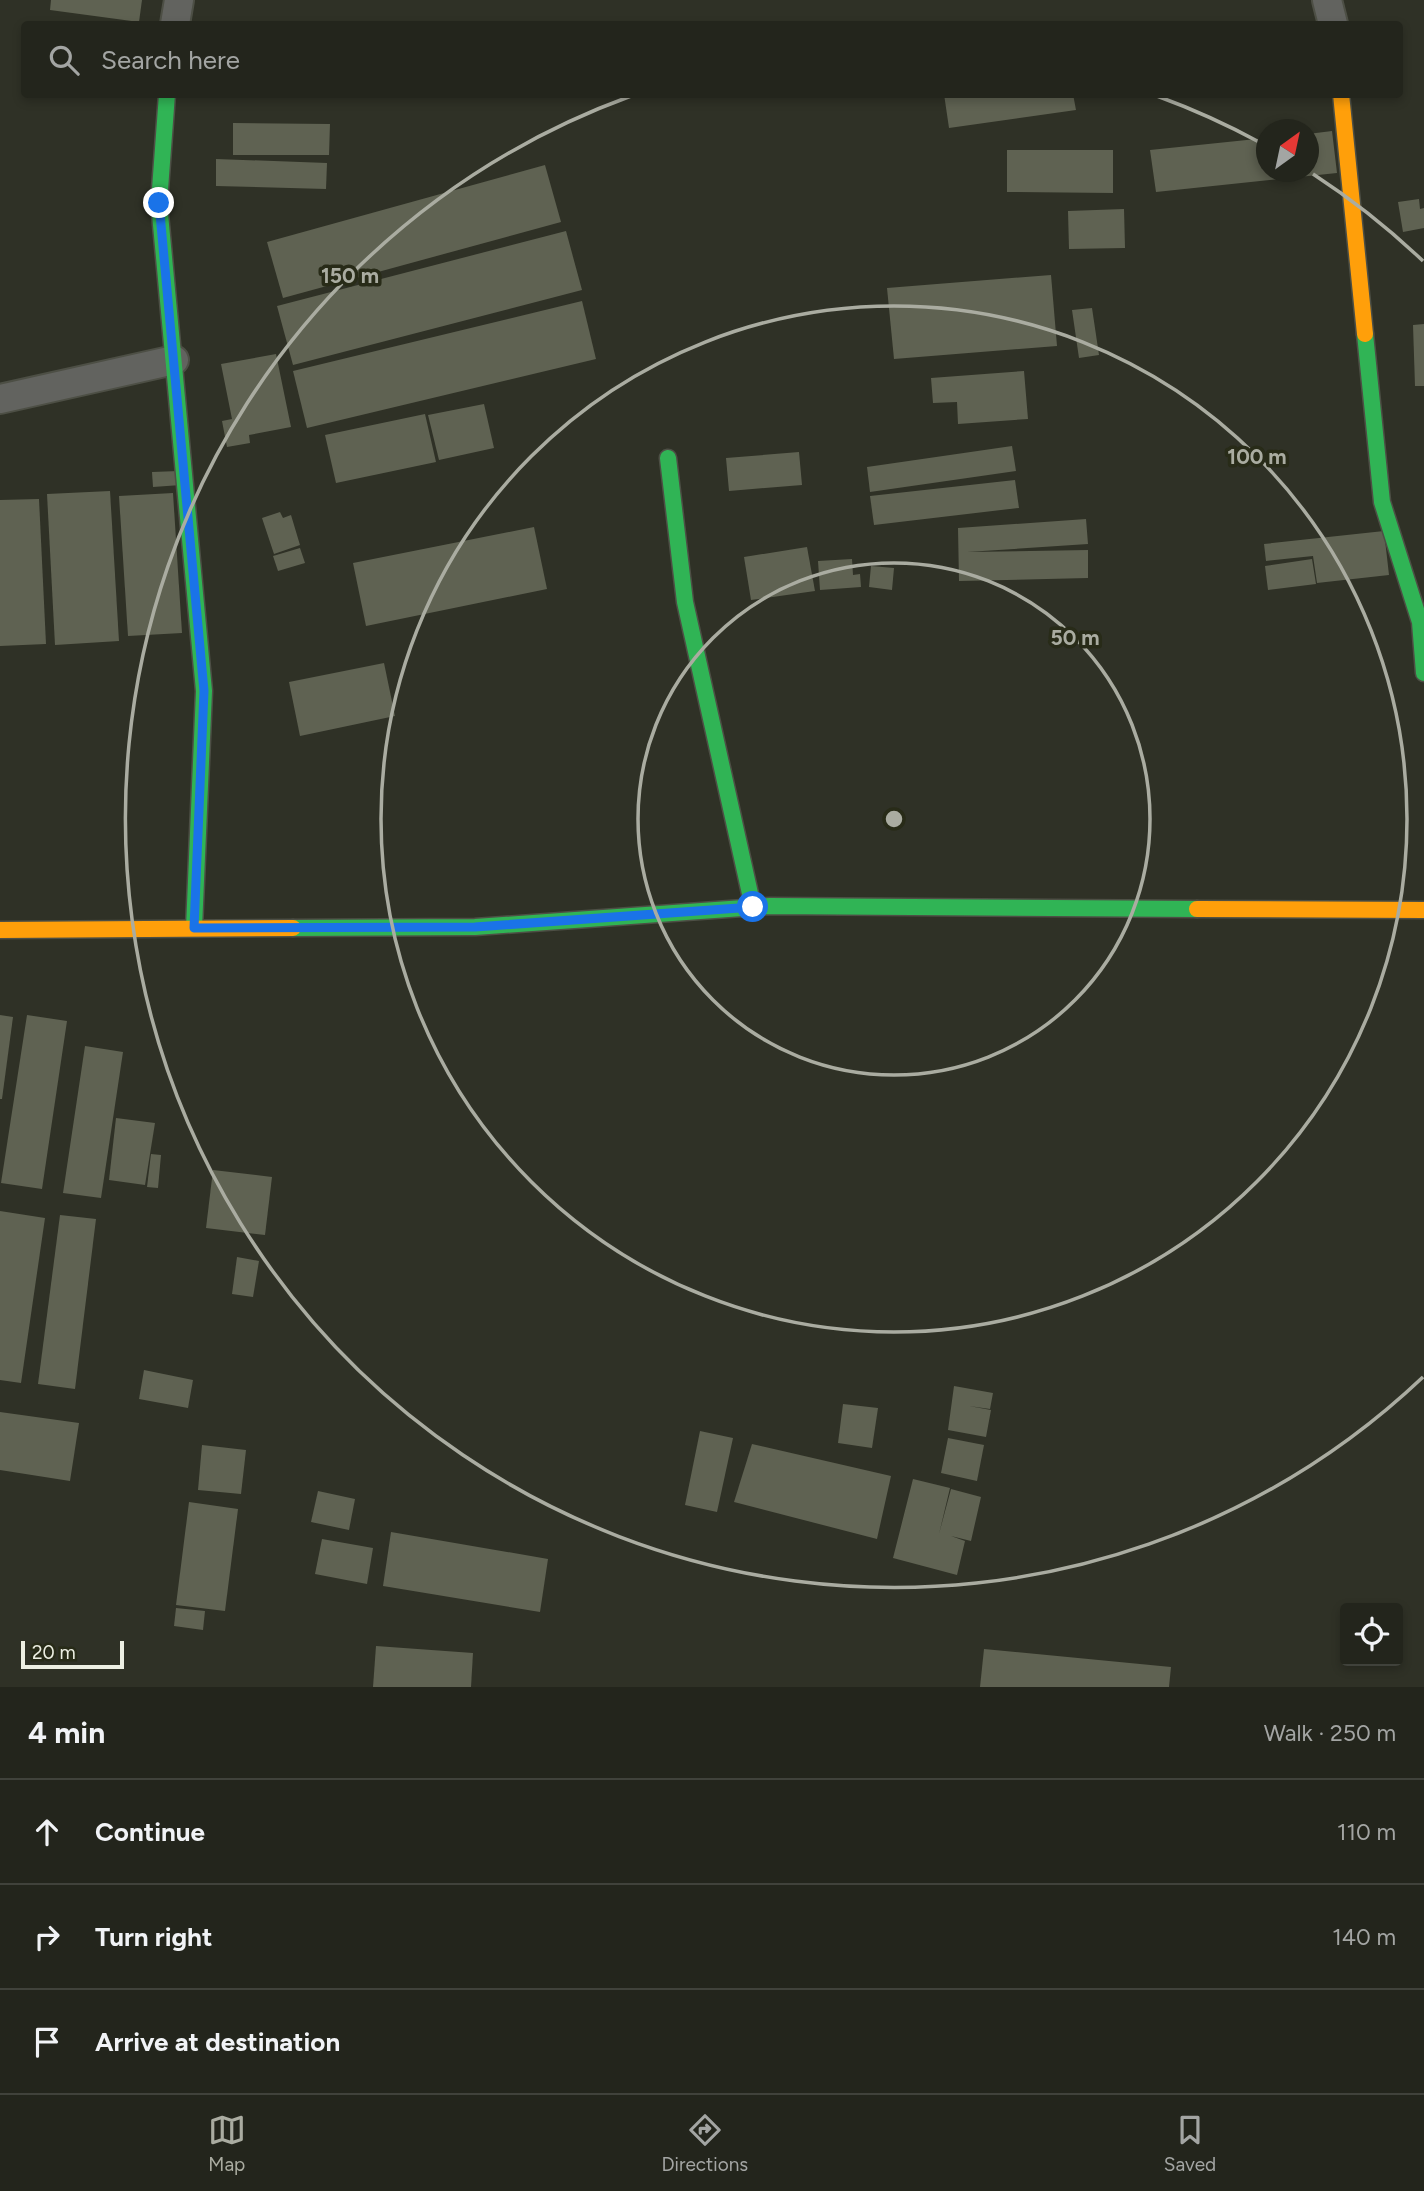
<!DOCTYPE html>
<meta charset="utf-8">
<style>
:root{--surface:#23251c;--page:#2f3129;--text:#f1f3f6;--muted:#a3a5a3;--line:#40423b;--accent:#aaaca1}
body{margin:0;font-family:Figtree,sans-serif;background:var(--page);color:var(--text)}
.controls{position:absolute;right:21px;bottom:21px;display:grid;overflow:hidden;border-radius:7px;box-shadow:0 4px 10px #0003}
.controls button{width:63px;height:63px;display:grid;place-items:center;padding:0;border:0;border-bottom:2px solid var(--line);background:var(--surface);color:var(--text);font:35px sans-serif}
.compass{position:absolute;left:1256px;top:119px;width:63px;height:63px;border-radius:50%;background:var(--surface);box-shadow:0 4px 10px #0003;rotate:33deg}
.scale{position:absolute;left:21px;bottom:18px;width:103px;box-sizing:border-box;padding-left:7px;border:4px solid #edefe3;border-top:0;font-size:19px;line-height:24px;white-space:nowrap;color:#edefe3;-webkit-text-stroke:5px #282b18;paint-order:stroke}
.stop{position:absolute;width:21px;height:21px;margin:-16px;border:5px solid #1a73e8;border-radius:50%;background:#fff}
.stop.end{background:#1a73e8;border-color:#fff;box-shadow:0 2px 7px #0008}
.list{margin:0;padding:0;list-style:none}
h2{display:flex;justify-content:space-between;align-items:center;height:91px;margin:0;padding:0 28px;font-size:30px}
h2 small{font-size:23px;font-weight:400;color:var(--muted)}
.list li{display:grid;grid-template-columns:46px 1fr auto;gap:21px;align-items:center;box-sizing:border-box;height:105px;padding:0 28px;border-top:2px solid var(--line)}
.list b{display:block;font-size:26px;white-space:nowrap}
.list em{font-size:23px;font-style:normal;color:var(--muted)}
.icon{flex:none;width:38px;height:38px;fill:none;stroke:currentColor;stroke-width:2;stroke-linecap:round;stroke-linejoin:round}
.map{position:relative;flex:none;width:1424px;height:1687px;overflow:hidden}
.search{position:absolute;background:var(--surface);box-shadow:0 4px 10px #0003;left:21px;right:21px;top:21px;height:77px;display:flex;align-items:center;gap:18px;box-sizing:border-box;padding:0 24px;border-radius:7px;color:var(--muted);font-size:26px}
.sheet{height:406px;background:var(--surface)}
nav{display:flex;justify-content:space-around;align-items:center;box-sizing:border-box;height:98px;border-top:2px solid var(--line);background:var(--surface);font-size:19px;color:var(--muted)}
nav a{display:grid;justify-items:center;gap:4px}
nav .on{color:var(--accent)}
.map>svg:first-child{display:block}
</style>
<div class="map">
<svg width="1424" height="1687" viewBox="0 0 1424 1687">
<rect width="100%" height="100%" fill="#2f3126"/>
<g fill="#5f6252">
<path d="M51,0H142L139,22L50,10Z"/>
<path d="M944,94H1073L1076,110L949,128Z"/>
<path d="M233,123L330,124L329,155H233Z"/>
<path d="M1332,131L1337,173L1156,192L1150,150L1266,138V172H1308V134Z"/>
<path d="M1007,150H1113V193L1007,192Z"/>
<path d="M216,159L327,163L326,189L216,186Z"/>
<path d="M545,165L561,222L283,298L267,242Z"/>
<path d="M1419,199L1420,209L1424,208V228L1403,232L1398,202Z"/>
<path d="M1124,209L1125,248L1069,249L1068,211Z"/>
<path d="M566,231L582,290L293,365L277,306Z"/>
<path d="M1051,275L1057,346L894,359L887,288Z"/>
<path d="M582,301L596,359L307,428L293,371Z"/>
<path d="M1092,308L1099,355L1079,358L1072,310Z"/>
<path d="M1424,324V386H1415L1413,325Z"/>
<path d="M276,354L291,427L249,435L250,443L227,447L222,421L232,419L221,364Z"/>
<path d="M1024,371L1028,419L958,424L957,402L933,403L931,378Z"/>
<path d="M484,404L494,448L439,460L428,415Z"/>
<path d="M425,414L436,462L336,483L325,435Z"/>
<path d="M1012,446L1016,471L870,492L867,467Z"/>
<path d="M799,452L802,485L729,491L726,458Z"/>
<path d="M179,471L181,485L153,487L152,472Z"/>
<path d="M1015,480L1019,508L874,525L870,496Z"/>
<path d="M110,491L119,641L55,645L47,494Z"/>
<path d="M173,493L182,633L128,636L119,496Z"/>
<path d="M39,499L46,644L0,646V500Z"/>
<path d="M280,512L283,518L291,515L300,545L274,554L262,518Z"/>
<path d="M1086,519L1088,544L967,552L1088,550V578L959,581L958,528Z"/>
<path d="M534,527L547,589L366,626L353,563Z"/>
<path d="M1384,531L1389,575L1317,583L1313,556L1266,561L1264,544Z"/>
<path d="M807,547L815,591L751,600L744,557Z"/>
<path d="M300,548L305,563L278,571L273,556Z"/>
<path d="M852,559L853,575L860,574L861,587L820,590L818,561Z"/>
<path d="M1312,559L1316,584L1268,590L1265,566Z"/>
<path d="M871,566L894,568L892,590L869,587Z"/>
<path d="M384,663L395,716L300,736L289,682Z"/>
<path d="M0,1015L13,1017L2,1099H0Z"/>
<path d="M27,1015L67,1021L42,1189L1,1183Z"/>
<path d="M85,1046L123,1052L101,1198L63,1193Z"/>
<path d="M116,1118L155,1123L145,1185L109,1180Z"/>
<path d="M151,1154L161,1155L158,1188L147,1187Z"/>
<path d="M213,1170L272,1177L265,1235L206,1228Z"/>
<path d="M0,1211L45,1218L21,1383L0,1380Z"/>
<path d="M60,1215L96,1219L75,1389L38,1384Z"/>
<path d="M237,1257L259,1261L253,1297L232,1294Z"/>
<path d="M144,1370L193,1380L188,1408L139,1399Z"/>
<path d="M954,1386L993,1393L990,1409L969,1406L991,1410L986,1437L948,1430Z"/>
<path d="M843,1404L878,1408L872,1448L838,1443Z"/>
<path d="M0,1412L79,1423L70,1481L0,1470Z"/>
<path d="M700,1431L733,1438L717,1512L685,1505Z"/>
<path d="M948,1438L984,1445L977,1481L941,1473Z"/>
<path d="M752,1444L891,1476L877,1539L734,1502Z"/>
<path d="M202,1445L246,1450L241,1494L198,1490Z"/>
<path d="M913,1479L950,1488L939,1534L951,1489L981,1497L971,1541L951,1536L965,1541L957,1575L893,1558Z"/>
<path d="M318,1491L355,1499L349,1530L311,1522Z"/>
<path d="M189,1502L238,1509L225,1611L176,1605Z"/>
<path d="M391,1532L548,1559L540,1612L383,1586Z"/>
<path d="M322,1539L373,1548L367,1584L315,1574Z"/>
<path d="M176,1608L205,1611L203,1630L174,1626Z"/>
<path d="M376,1646L473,1653L471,1687H373Z"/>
<path d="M984,1649L1171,1667L1169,1687H980Z"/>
</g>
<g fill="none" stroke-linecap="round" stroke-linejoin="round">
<g stroke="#4d4f45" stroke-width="32">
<g id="street">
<path d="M1327,0L1333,24"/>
<path d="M175,24L179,0"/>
<path d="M0,399L174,360"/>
</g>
</g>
<g stroke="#4d4f45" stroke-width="19">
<g id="fast">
<path d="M167,94L159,203L204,691L194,928"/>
<path d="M1365,334L1382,502L1420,622L1424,673"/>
<path d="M668,458L685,602L753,907"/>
<path d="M293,928L475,927L770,906L1197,909"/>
</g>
</g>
<g stroke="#4d4f45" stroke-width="19">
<g id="slow">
<path d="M1341,94L1365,334"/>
<path d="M1197,909L1424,910"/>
<path d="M0,930L293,928"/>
</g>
</g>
<use href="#street" stroke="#62635f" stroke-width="28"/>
<use href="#fast" stroke="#30b455" stroke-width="16"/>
<use href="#slow" stroke="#ff9f0a" stroke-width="16"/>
</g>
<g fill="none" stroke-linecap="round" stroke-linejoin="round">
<path stroke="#1a73e8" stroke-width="9" d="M159,203L204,691L194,928L475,927L753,907"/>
</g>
<g fill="none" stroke="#aaaca1" stroke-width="3.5">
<circle cx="894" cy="819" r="256"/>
<circle cx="894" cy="819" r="513"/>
<path d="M1423 1377A769 769 0 1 1 631 96M1157 96A769 769 0 0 1 1261 143M1313 174A769 769 0 0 1 1423 261"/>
</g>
<circle cx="894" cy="819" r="10" fill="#aaaca1" stroke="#282b18" stroke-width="3.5"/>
<g font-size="21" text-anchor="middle" font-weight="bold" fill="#aaaca1" stroke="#282b18" stroke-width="7" stroke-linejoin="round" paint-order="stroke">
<text x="350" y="283">150 m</text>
<text x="1257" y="464">100 m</text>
<text x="1075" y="645">50 m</text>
</g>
</svg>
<div class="controls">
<button><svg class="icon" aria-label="locate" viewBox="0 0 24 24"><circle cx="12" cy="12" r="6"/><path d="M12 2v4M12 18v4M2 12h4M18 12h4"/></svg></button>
</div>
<svg class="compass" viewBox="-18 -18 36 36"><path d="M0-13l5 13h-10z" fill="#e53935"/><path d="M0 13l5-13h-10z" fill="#a3a5a3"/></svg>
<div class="scale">20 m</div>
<div class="stop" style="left:753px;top:907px"></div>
<div class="stop end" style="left:159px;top:203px"></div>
<div class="search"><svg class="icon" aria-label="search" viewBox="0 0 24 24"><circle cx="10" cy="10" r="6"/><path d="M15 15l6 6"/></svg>Search here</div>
</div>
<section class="sheet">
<h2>4 min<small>Walk · 250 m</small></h2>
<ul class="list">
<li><svg class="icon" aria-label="ahead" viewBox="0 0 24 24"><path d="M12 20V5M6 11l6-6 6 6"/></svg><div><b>Continue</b></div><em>110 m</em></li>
<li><svg class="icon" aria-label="right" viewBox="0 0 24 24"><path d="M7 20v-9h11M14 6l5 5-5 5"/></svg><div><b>Turn right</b></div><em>140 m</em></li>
<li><svg class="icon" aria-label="arrive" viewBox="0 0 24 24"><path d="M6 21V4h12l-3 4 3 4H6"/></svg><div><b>Arrive at destination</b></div></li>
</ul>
</section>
<nav>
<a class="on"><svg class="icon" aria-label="map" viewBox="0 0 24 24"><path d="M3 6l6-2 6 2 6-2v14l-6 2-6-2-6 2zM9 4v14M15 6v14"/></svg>Map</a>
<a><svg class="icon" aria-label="directions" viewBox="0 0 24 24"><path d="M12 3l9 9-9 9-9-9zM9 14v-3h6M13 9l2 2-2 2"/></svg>Directions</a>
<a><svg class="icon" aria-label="saved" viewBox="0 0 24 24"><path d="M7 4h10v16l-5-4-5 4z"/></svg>Saved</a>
</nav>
